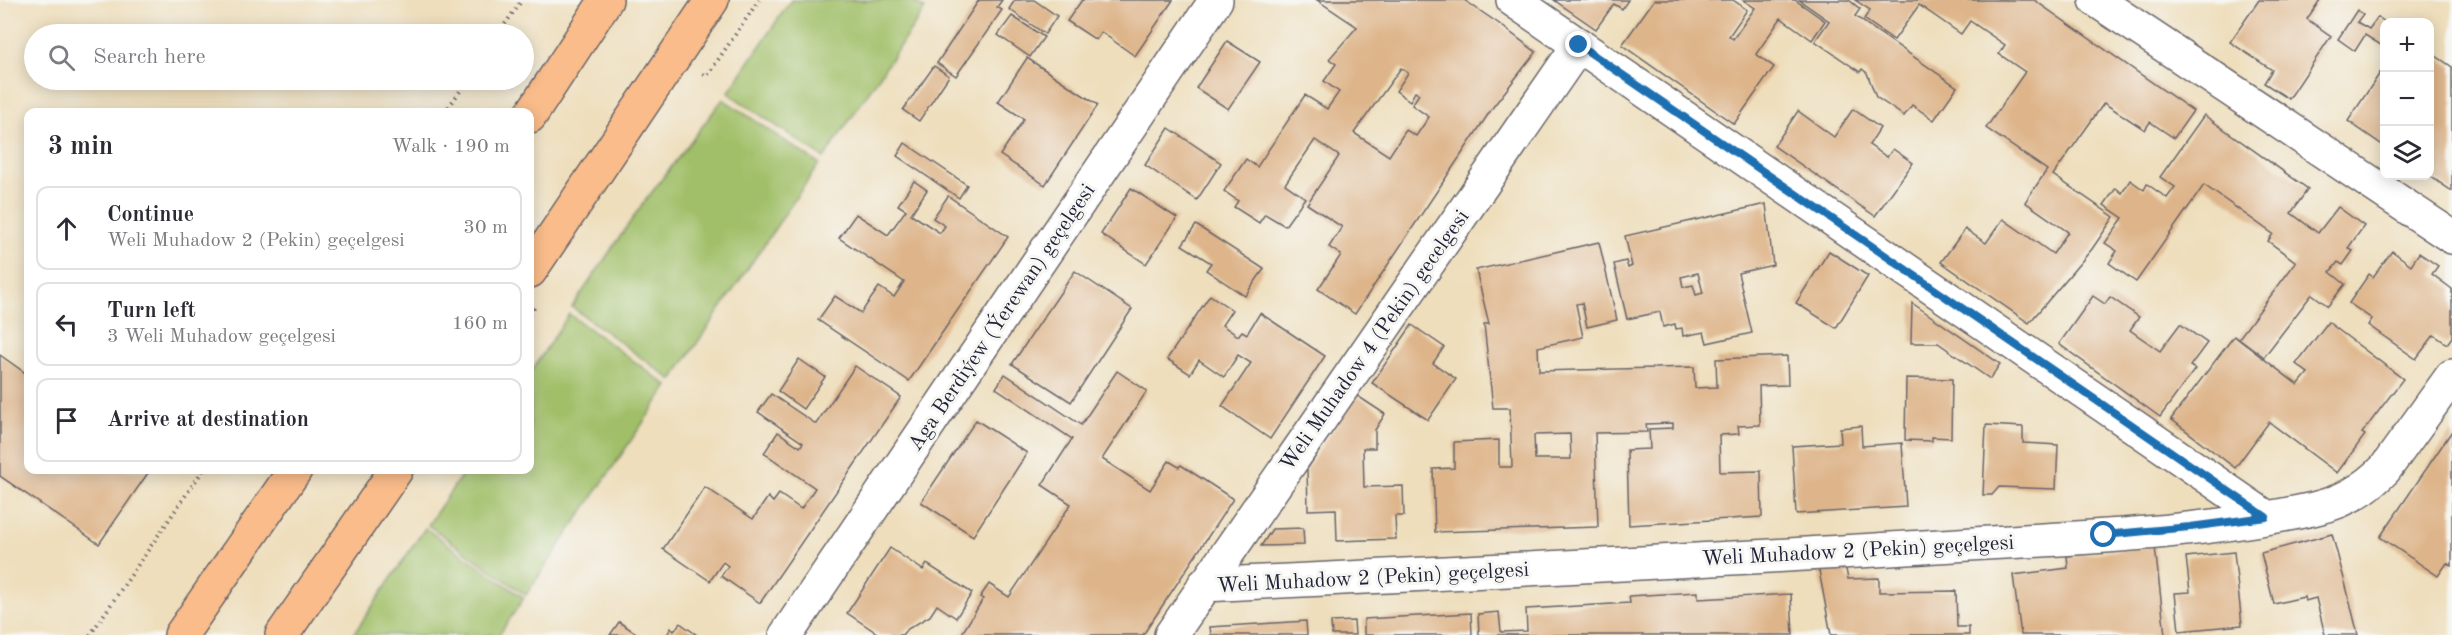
<!DOCTYPE html>
<meta charset="utf-8">
<style>
:root{--surface:#fff;--page:#f2f2f3;--text:#2b2b33;--muted:#7c7c81;--line:#e1e1e2}
body{margin:0;font-family:"Old Standard TT",serif;background:var(--page);color:var(--text)}
.controls{position:absolute;right:18px;top:18px;display:grid;overflow:hidden;border-radius:12px;box-shadow:0 3px 15px #0003}
.controls button{width:54px;height:54px;display:grid;place-items:center;padding:0;border:0;border-bottom:2px solid var(--line);background:var(--surface);color:var(--text);font:30px sans-serif}
.stop{position:absolute;width:18px;height:18px;margin:-14px;border:4px solid #1f6fb2;border-radius:50%;background:#fff}
.stop.end{background:#1f6fb2;border-color:#fff;box-shadow:0 2px 6px #0008}
.list{margin:0;padding:0;list-style:none}
h2{display:flex;justify-content:space-between;align-items:center;height:78px;margin:0;padding:0 24px;font-size:26px}
h2 small{font-size:20px;font-weight:400;color:var(--muted)}
.list li{display:grid;grid-template-columns:39px 1fr auto;gap:18px;align-items:center;box-sizing:border-box;height:84px;margin:0 12px 12px;padding:0 12px;border:2px solid var(--line);border-radius:12px}
.list b{display:block;font-size:22px;white-space:nowrap}
.list p{margin:0;font-size:20px;white-space:nowrap;color:var(--muted)}
.list em{font-size:20px;font-style:normal;color:var(--muted)}
.icon{flex:none;width:33px;height:33px;fill:none;stroke:currentColor;stroke-width:2;stroke-linecap:round;stroke-linejoin:round}
.map{position:relative;flex:none;width:2452px;height:635px;overflow:hidden}
.search{position:absolute;background:var(--surface);box-shadow:0 3px 15px #0003;left:24px;top:24px;width:510px;height:66px;display:flex;align-items:center;gap:15px;box-sizing:border-box;padding:0 21px;border-radius:33px;color:var(--muted);font-size:22px}
.panel{position:absolute;background:var(--surface);box-shadow:0 3px 15px #0003;left:24px;top:108px;width:510px;height:366px;border-radius:12px}
.map>svg:first-child{display:block}
</style>
<div class="map">
<svg width="2452" height="635" viewBox="0 0 2452 635">
<rect width="100%" height="100%" fill="#f6f6f2"/>
<filter id="ink" filterUnits="userSpaceOnUse"><feTurbulence type="fractalNoise" baseFrequency=".0167" numOctaves="2"/><feDisplacementMap in="SourceGraphic" scale="12" xChannelSelector="R" yChannelSelector="G"/><feConvolveMatrix kernelMatrix="1 2 1 2 8 2 1 2 1" color-interpolation-filters="sRGB"/></filter>
<filter id="wash" filterUnits="userSpaceOnUse"><feTurbulence type="fractalNoise" baseFrequency=".008" numOctaves="4" result="noise"/><feDisplacementMap in="SourceGraphic" scale="24" xChannelSelector="R" yChannelSelector="G"/><feGaussianBlur stdDeviation="1.35" result="paint"/><feColorMatrix in="noise" values="0 0 0 0 0 0 0 0 0 0 0 0 0 0 0 0 0 1.4 0 .05"/><feComposite in="paint" operator="in"/></filter>
<g filter="url(#wash)">
<rect width="100%" height="100%" fill="#eedebc"/>
<g fill="#a0bf68" stroke="#617052" stroke-width="1.5">
<path d="M791,0H911L925,9L824,158L728,93Z"/>
<path d="M723,99L819,164L672,380L572,307L639,209Z"/>
<path d="M569,314L668,386L526,595L428,525L465,470H530V373Z"/>
<path d="M425,528L524,598L499,635H353Z"/>
</g>
<g id="blocks">
<g fill="#deb58b" fill-rule="evenodd">
<path d="M979,0H1002L997,7L1002,10L956,76L937,63Z"/>
<path d="M1015,0H1034L1057,16L1045,34L1009,9Z"/>
<path d="M1082,0H1173L1135,56L1101,32L1096,40L1067,21Z"/>
<path d="M1317,0H1464L1498,23L1536,52L1493,107L1355,314L1318,289L1341,255L1329,247L1342,227L1307,204L1339,156L1315,140L1285,184L1305,198L1285,226L1265,214L1259,223L1234,207L1238,201L1224,191L1246,159L1257,167L1305,95L1327,109L1339,92L1324,81L1336,64L1329,59L1357,27ZM1401,68L1408,73L1396,91L1410,101L1415,92L1419,94L1412,105L1429,117L1416,136L1406,130L1389,156L1354,133Z"/>
<path d="M1554,0H1628L1622,9L1614,4L1596,29Z"/>
<path d="M1654,0H1733L1747,10L1729,36L1733,39L1755,8L1743,0H1795L1825,21L1812,40L1781,18L1756,54L1774,67L1734,124L1622,45Z"/>
<path d="M1799,0H1849L1860,9L1855,16L1957,87L1934,120L1912,105L1904,116L1876,97L1867,73L1862,69L1860,72L1815,41L1829,21Z"/>
<path d="M1855,0H2034L2193,111L2174,138L2150,122L2145,130L2104,103L2053,175L2114,217L2092,249L2029,323L1941,262L1965,229L1986,243L2003,219L2053,254L2068,232L2025,202L2047,170L1986,128L2025,72L1999,54L2005,45L1970,21L1961,34L1919,5L1894,40L1864,19L1870,10Z"/>
<path d="M2259,0H2320L2307,19L2331,36L2289,99L2264,83L2272,70L2230,42Z"/>
<path d="M2357,10L2363,14L2357,22L2369,29L2378,17L2385,22L2384,47L2365,35L2355,51L2338,39Z"/>
<path d="M1012,16L1044,37L1030,57L998,35Z"/>
<path d="M1227,41L1260,62L1228,109L1196,88Z"/>
<path d="M2430,52L2452,67V191L2430,176Z"/>
<path d="M1027,58L1098,105L1045,185L1000,155L1024,119L998,102Z"/>
<path d="M934,66L949,76L919,121L903,110Z"/>
<path d="M2384,67V146L2348,121Z"/>
<path d="M1853,109L1880,128L1869,145L1887,157L1893,149L1913,163L1875,216L1774,146L1798,111L1834,137Z"/>
<path d="M2204,115L2308,189L2291,213L2318,233L2338,207L2364,226L2348,248L2353,251L2343,265L2338,262L2330,272L2345,284L2328,306L2312,294L2264,357L2239,338L2296,262L2268,241L2273,234L2204,185L2136,282L2109,263L2117,251L2105,243L2123,218L2104,205L2116,188L2122,193L2130,180L2144,190L2147,184L2167,198L2175,187L2160,177Z"/>
<path d="M1169,128L1221,163L1197,200L1145,165Z"/>
<path d="M905,143L967,185L959,198L897,156Z"/>
<path d="M914,181L927,190L911,214L940,233L945,226L933,218L948,196L1008,237L909,381L818,320L835,296L861,313L879,287L894,297L904,282L839,238L856,214L888,235L906,210L898,205Z"/>
<path d="M1131,188L1177,218L1146,264L1101,234Z"/>
<path d="M1766,204L1773,265L1738,273L1752,333L1707,343L1704,332L1683,336L1682,328L1676,329L1675,324L1663,327L1660,312L1627,319L1614,264L1626,261L1628,268L1632,266L1625,236ZM1698,273L1703,293L1696,295L1693,285L1683,287L1681,277Z"/>
<path d="M1196,225L1264,269L1245,296L1206,270L1211,263L1182,245Z"/>
<path d="M1599,242L1617,320L1587,327L1582,303L1576,304L1583,337L1538,347L1539,371L1694,367L1695,388L1717,387L1716,359L1787,356L1788,385L1759,386L1760,425L1738,426L1739,434L1719,435L1720,472L1761,471L1762,517L1629,525L1627,450L1650,449L1649,429L1673,428V423L1646,424L1647,432L1595,433L1598,527L1435,532L1433,469L1454,468V442L1499,440V467H1512L1510,408H1493L1484,324H1489L1476,270ZM1570,434L1571,459H1535L1534,435Z"/>
<path d="M1829,251L1868,276L1836,328L1796,303Z"/>
<path d="M2392,251L2411,265L2419,253L2438,266L2432,274L2452,289V337L2447,344L2434,335L2416,359L2368,325L2372,319L2349,303L2369,274L2373,277Z"/>
<path d="M1075,271L1132,309L1071,402L1012,364Z"/>
<path d="M1210,295L1232,310L1222,325L1238,336L1242,331L1247,334L1260,313L1325,356L1270,439L1222,406L1251,363L1238,355L1224,377L1199,360L1190,374L1167,359Z"/>
<path d="M2093,296L2105,304L2110,297L2139,317L2130,330L2160,351L2180,324L2207,343L2190,366L2195,369L2160,417L2059,344Z"/>
<path d="M1912,303L2000,364L1990,379L1938,343H1911Z"/>
<path d="M2328,322L2403,379L2362,433L2365,435L2337,473L2269,422L2235,468L2171,419L2234,336L2298,385L2308,373L2296,364Z"/>
<path d="M1412,325L1444,347L1433,363L1456,379L1428,420L1372,383Z"/>
<path d="M0,355L28,375V470H150L99,544L0,476Z"/>
<path d="M799,359L825,377L803,409L778,391Z"/>
<path d="M855,366L901,397L760,603L721,576L728,566L723,562L710,581L663,549L705,487L753,519L768,497L773,502L779,494L801,509L815,488L764,453L778,432L800,447L803,443L758,412L771,394L816,424Z"/>
<path d="M1117,371L1147,391L1102,459L1150,490L1169,461L1179,467L1181,465L1233,499L1143,635H961L983,599L980,597L989,584L1009,597L1071,504L1042,485L1072,439L996,388L1005,374L1081,425Z"/>
<path d="M1906,378L1952,379L1951,438L1932,437V441L1905,440Z"/>
<path d="M1356,395L1385,414L1375,430V448H1363L1364,487L1403,486L1404,516H1395L1396,539L1337,541L1336,509L1308,510L1307,469Z"/>
<path d="M976,420L1027,453L973,536L921,502Z"/>
<path d="M1986,425L2023,427V443L2058,445L2056,489L1999,487L1992,495H1983Z"/>
<path d="M1861,426L1862,446L1902,443L1906,507L1796,514L1792,446L1841,443L1840,428Z"/>
<path d="M2452,431V566L2447,563L2438,576L2380,537Z"/>
<path d="M1303,528L1304,545L1261,546L1272,529Z"/>
<path d="M2332,534L2347,590L2358,635H2325L2316,598L2305,601L2304,597L2274,604L2261,553Z"/>
<path d="M2155,547L2165,635H2021L2013,575L2068,568L2067,556Z"/>
<path d="M890,548L923,570L927,564L972,593L956,618L937,605L930,616L906,630L902,635H880L847,613Z"/>
<path d="M2234,552L2242,625L2179,631L2175,593L2190,592L2186,557Z"/>
<path d="M1818,565H1845L1848,579L1879,578V592L1956,591L1957,627H1969V635H1831Z"/>
<path d="M1698,592V599L1791,594L1793,635H1479L1478,614L1499,612L1501,632L1527,631L1526,609L1630,603L1629,596Z"/>
<path d="M1471,613L1472,635H1364V619Z"/>
<path d="M1306,621L1307,635H1211L1210,627Z"/>
<path d="M1354,621L1355,635H1332L1331,622Z"/>
<path d="M619,622L639,635H610Z"/>
<path d="M680,623L697,635H667L671,628L674,631Z"/>
</g>
</g>
</g>
<g filter="url(#ink)">
<use href="#blocks" fill-opacity="0" stroke="#696468" stroke-width="1.5"/>
<g fill="none" stroke-linecap="round" stroke-linejoin="round">
<g stroke="#696468" stroke-width="36">
<g id="minor">
<path d="M1513,0L2266,517"/>
<path d="M2096,0L2452,237"/>
<path d="M1204,585C1444,573 1684,562 1924,547C2053,538 2186,537 2313,509C2341,503 2365,490 2385,469L2452,376"/>
<path d="M786,635L1216,0"/>
<path d="M1171,635L1579,45"/>
</g>
</g>
<g stroke="#696468" stroke-width="36">
<g id="primary">
<path d="M530,116L606,0"/>
<path d="M530,271L712,0"/>
<path d="M181,635L295,470"/>
<path d="M282,635L396,470"/>
</g>
</g>
<g stroke="#696468" stroke-width="4" stroke-dasharray="1.5 4.5" stroke-linecap="butt">
<path d="M498,34L522,0"/>
<path d="M703,74L707,76L759,0"/>
<path d="M445,112L468,80"/>
<path d="M530,314L536,305"/>
<path d="M90,635L203,470"/>
</g>
<use href="#minor" stroke="#fff" stroke-width="33"/>
<use href="#primary" stroke="#f9bc8a" stroke-width="33"/>
</g>
</g>
<g fill="none" stroke-linecap="round" stroke-linejoin="round" filter="url(#ink)">
<path stroke="#1f6fb2" stroke-width="8" d="M1579,45L2266,517L2190,527L2104,535"/>
</g>
<g text-anchor="middle" stroke-width="6" stroke-linejoin="round" paint-order="stroke">
<g font-size="21" fill="#22223b" stroke="#f6f6f2">
<text transform="translate(1001 317) rotate(-56)" y="7">Aga Berdiýew (Ýerewan) geçelgesi</text>
<text transform="translate(1374 340) rotate(-55)" y="7">Weli Muhadow 4 (Pekin) gecelgesi</text>
<text transform="translate(1858 550) rotate(-3)" y="7">Weli Muhadow 2 (Pekin) geçelgesi</text>
<text transform="translate(1373 577) rotate(-3)" y="7">Weli Muhadow 2 (Pekin) geçelgesi</text>
</g>
</g>
</svg>
<div class="controls">
<button>+</button>
<button>−</button>
<button><svg class="icon" aria-label="layers" viewBox="0 0 24 24"><path d="M12 4l9 5-9 5-9-5zM3 14l9 5 9-5"/></svg></button>
</div>
<div class="stop" style="left:2104px;top:535px"></div>
<div class="stop end" style="left:1579px;top:45px"></div>
<div class="search"><svg class="icon" aria-label="search" viewBox="0 0 24 24"><circle cx="10" cy="10" r="6"/><path d="M15 15l6 6"/></svg>Search here</div>
<section class="panel">
<h2>3 min<small>Walk · 190 m</small></h2>
<ul class="list">
<li><svg class="icon" aria-label="ahead" viewBox="0 0 24 24"><path d="M12 20V5M6 11l6-6 6 6"/></svg><div><b>Continue</b><p>Weli Muhadow 2 (Pekin) geçelgesi</p></div><em>30 m</em></li>
<li><svg class="icon" aria-label="left" viewBox="0 0 24 24"><path d="M17 20v-9H6M10 6l-5 5 5 5"/></svg><div><b>Turn left</b><p>3 Weli Muhadow geçelgesi</p></div><em>160 m</em></li>
<li><svg class="icon" aria-label="arrive" viewBox="0 0 24 24"><path d="M6 21V4h12l-3 4 3 4H6"/></svg><div><b>Arrive at destination</b></div></li>
</ul>
</section>
</div>
